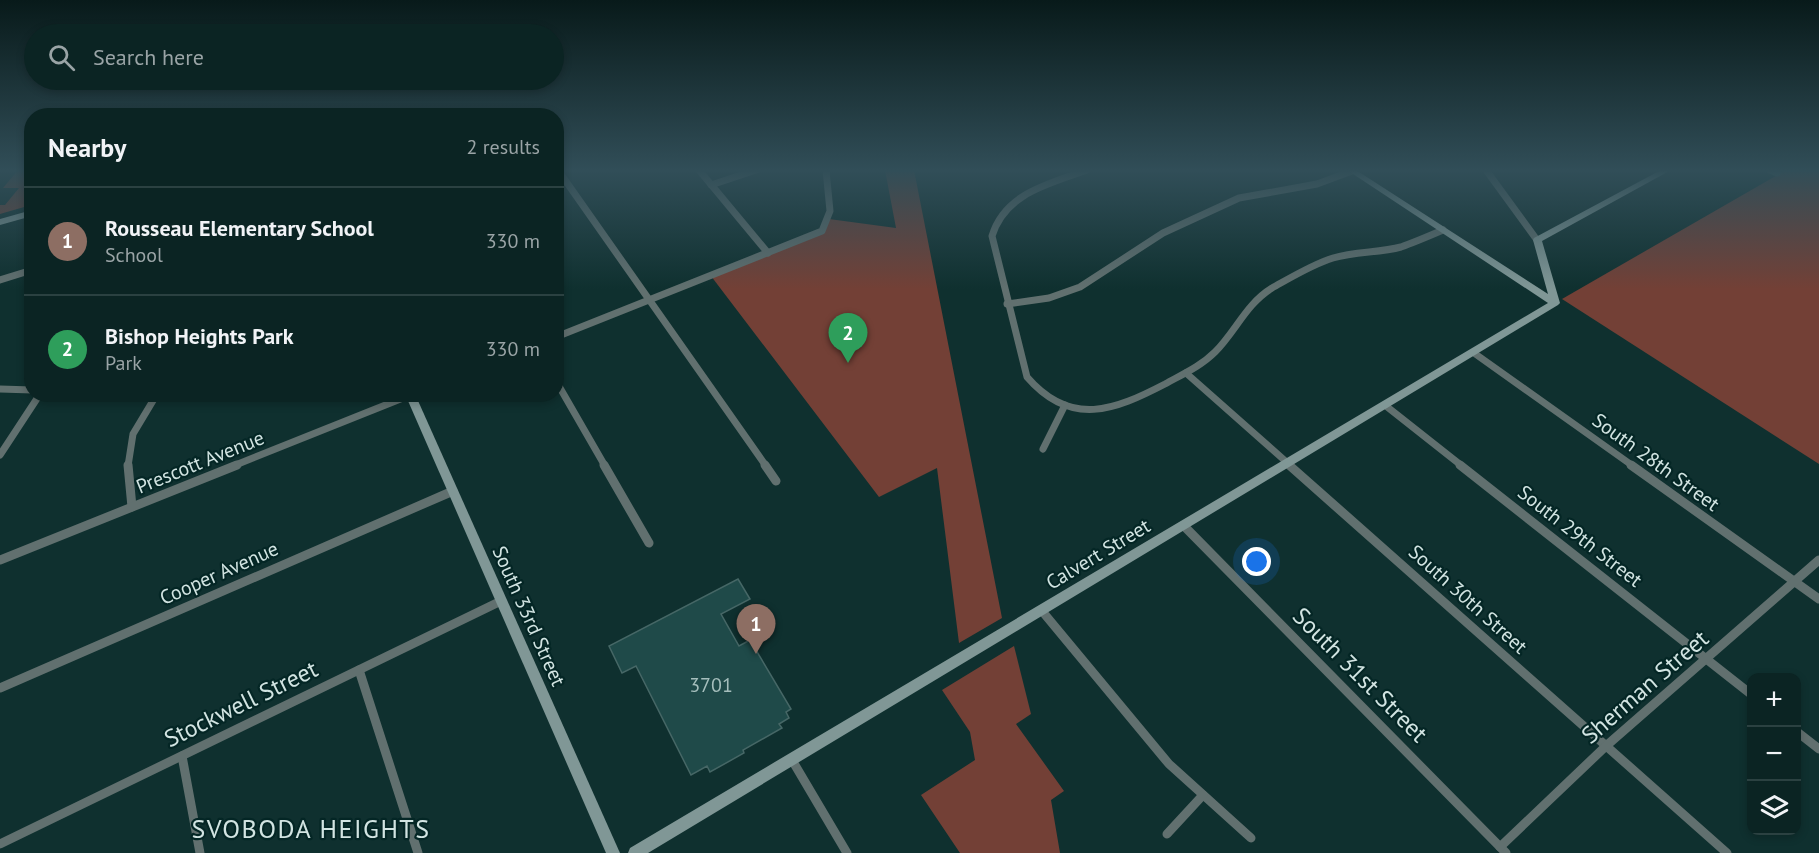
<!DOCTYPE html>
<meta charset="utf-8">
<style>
:root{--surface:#0b2423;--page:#193030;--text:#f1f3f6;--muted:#9aa4a6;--line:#2b4141;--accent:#1a73e8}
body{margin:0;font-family:"PT Sans",sans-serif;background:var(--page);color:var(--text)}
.controls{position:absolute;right:18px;bottom:18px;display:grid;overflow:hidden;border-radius:12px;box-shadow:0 3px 9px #0003}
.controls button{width:54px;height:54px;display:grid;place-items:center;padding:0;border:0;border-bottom:2px solid var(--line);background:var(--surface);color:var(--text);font:30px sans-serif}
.you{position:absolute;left:1257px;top:562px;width:21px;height:21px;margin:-15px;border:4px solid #fff;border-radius:50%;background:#1a73e8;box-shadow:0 0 0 9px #1a73e833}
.badge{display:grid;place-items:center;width:39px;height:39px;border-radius:50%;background:var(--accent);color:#fff;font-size:20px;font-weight:700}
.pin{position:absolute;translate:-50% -50px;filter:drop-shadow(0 2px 3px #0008)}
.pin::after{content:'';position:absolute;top:32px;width:21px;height:18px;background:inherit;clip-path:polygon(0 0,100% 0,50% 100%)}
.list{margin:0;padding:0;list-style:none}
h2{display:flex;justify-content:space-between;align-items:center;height:78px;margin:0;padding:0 24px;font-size:26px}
h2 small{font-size:20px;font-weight:400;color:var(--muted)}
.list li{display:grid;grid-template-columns:39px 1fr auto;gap:18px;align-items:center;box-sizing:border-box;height:108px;padding:0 24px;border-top:2px solid var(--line)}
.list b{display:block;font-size:22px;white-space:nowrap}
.list p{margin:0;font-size:20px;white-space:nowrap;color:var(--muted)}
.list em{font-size:20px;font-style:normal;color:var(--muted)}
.icon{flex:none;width:33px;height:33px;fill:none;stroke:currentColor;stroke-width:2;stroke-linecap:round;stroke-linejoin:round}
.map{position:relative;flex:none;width:1819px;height:853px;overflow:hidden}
.search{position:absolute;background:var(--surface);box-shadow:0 3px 9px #0003;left:24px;top:24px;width:540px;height:66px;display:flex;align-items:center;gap:15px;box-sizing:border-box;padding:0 21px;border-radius:33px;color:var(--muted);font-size:22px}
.panel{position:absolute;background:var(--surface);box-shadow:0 3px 9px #0003;left:24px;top:108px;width:540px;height:294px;border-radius:24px}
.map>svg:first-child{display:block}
</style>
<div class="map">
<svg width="1819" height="853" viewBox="0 0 1819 853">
<rect width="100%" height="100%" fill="#0f302f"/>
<g fill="#734036">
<path d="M0,170H31V205L0,214V205H5L19,188H3L18,170Z"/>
<path d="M885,170H914L1002,618L959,643L937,468L879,497L711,276L814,235L829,219L896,228Z"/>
<path d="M1786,170H1819V464L1562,299Z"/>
<path d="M1014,646L1031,714L1016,724L1064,791L1051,800L1060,853H960L921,795L975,760L970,732L942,690Z"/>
</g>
<path fill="#1f4a49" stroke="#466766" stroke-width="1.5" d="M738,579L750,599L721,614L739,646L750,640L791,709L786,712L789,718L779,724L782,728L743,750L744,753L710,772L707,766L691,775L636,666L622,673L609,646Z"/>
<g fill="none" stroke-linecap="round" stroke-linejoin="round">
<g stroke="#61706f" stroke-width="7">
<path d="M558,170L766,466"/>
<path d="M699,170L768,253"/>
<path d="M1087,170C1049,184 1005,193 992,236L1027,377C1071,428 1115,410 1165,384C1183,374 1201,366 1215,352C1236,331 1246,304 1272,288C1290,278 1313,264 1333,258C1355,251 1379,253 1401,247C1415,242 1429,236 1443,230"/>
<path d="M1486,170L1537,240"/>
<path d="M1770,170L1777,173"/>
<path d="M711,185L756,170"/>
<path d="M0,280L32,270"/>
<path d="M1007,304L1049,298L1080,287L1163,233L1239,198L1317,184L1352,171"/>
<path d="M556,337L822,231L830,211L826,170"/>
<path d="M1474,353L1633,466"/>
<path d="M1186,373L1291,466"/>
<path d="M556,381L605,466"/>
<path d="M0,389L32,390"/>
<path d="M1386,406L1462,466"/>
<path d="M1043,449L1065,405"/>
<path d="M0,455L40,394"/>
<path d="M128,466L133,434L157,394"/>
<path d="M233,466L413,394"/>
</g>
<g stroke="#61706f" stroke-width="9">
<path d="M128,465L132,507"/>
<path d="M604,465L649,543"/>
<path d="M765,465L776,481"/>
<path d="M1289,465L1727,853"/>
<path d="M1460,465L1752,695"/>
<path d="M1631,465L1819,599"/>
<path d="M1184,526L1506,853"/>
<path d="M0,560L237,465"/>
<path d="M1042,611L1169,764L1251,838"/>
<path d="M359,670L418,853"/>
<path d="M0,688L453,491"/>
<path d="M1796,731L1819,749"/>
<path d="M182,756L200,853"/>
<path d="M792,760L847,853"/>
<path d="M1167,834L1203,795"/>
<path d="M0,844L501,601"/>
<path d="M1500,847L1606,746L1819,560"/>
</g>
<g fill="#809796" fill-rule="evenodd">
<path d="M1347,170H1356L1548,294L1533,240L1534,238L1661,170H1671L1542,241L1560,303L1558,305L648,853H628L630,848L1548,303Z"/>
<path d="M32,210V216L0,225V219Z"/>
<path d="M405,394H415L620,853H606Z"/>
</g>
</g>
<linearGradient id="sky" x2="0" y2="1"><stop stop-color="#081a1a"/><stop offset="0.59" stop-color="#314e58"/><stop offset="1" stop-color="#314e58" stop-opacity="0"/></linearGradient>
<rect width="1819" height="289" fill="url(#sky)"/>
<g text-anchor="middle" stroke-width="4.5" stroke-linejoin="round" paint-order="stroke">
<g font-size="20" fill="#d2e4e2" stroke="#042625">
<text transform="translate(200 462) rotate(-22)" y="7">Prescott Avenue</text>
<text transform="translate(1656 462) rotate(36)" y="7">South 28th Street</text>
<text transform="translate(1580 536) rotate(38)" y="7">South 29th Street</text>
<text transform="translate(1098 554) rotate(-31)" y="7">Calvert Street</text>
<text transform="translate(219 573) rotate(-24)" y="7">Cooper Avenue</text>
<text transform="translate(1468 599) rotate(42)" y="7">South 30th Street</text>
<text transform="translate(529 616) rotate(66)" y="7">South 33rd Street</text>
</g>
<g font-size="20" fill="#a5bebc">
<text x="711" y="692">3701</text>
</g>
<g font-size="24" fill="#d2e4e2" stroke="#042625">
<text transform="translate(1360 675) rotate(45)" y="8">South 31st Street</text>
<text transform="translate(1645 687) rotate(-41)" y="8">Sherman Street</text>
<text transform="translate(241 704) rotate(-26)" y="8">Stockwell Street</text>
</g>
<g font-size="26" letter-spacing="1.5" fill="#d2e4e2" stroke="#042625">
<text x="311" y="838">SVOBODA HEIGHTS</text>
</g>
</g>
</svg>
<div class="controls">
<button>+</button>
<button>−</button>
<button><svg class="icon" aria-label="layers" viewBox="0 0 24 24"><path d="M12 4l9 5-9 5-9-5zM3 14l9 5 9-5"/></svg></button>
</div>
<div class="you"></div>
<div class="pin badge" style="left:756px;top:654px;background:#8d6e63">1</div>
<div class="pin badge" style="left:848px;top:363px;background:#2e9e5b">2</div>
<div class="search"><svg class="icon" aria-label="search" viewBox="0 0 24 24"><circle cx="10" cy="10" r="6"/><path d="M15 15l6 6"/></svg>Search here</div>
<section class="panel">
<h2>Nearby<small>2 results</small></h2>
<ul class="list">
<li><span class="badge" style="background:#8d6e63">1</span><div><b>Rousseau Elementary School</b><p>School</p></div><em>330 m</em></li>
<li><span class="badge" style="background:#2e9e5b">2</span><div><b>Bishop Heights Park</b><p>Park</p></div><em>330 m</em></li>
</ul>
</section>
</div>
